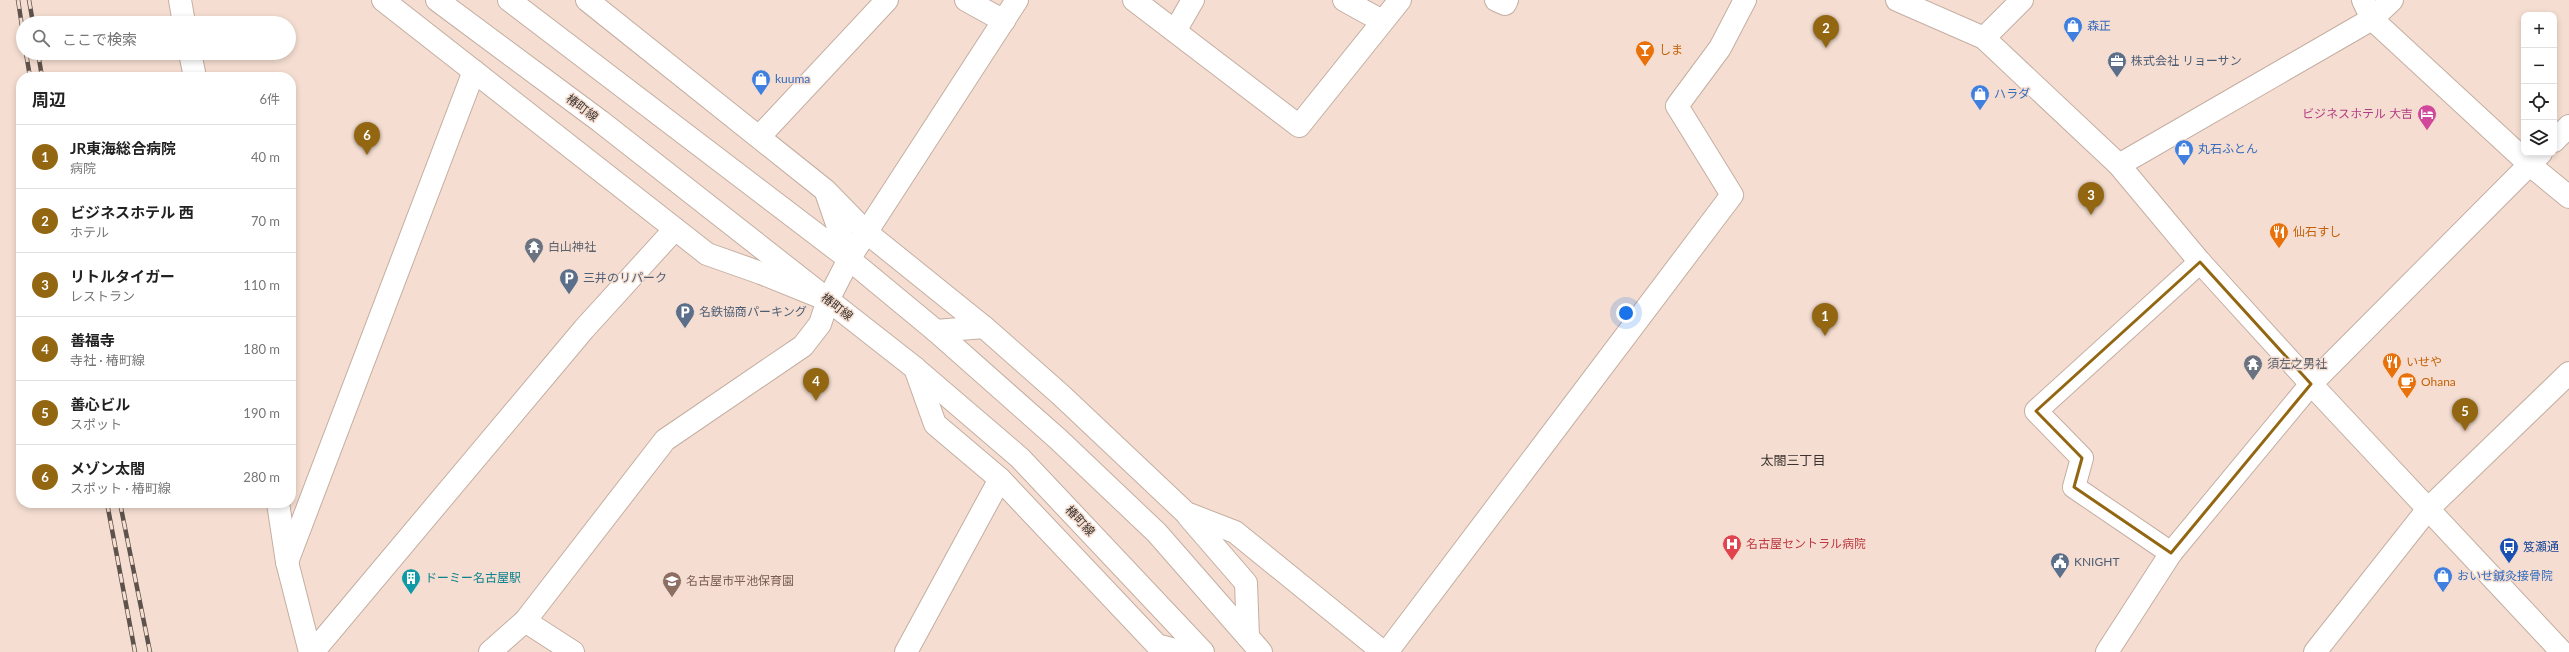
<!DOCTYPE html>
<html lang="ja">
<meta charset="utf-8">
<style>
:root{--surface:#fff;--page:#f2f2f2;--text:#222;--muted:#767676;--line:#e0e0e0;--accent:#936612}
body{margin:0;font-family:Lato,"Noto Sans JP",sans-serif;background:var(--page);color:var(--text)}
.controls{position:absolute;right:12px;top:12px;display:grid;overflow:hidden;border-radius:8px;box-shadow:0 2px 6px #0003}
.controls button{width:36px;height:36px;display:grid;place-items:center;padding:0;border:0;border-bottom:1px solid var(--line);background:var(--surface);color:var(--text);font:20px sans-serif}
.you{position:absolute;left:1626px;top:313px;width:14px;height:14px;margin:-10px;border:3px solid #fff;border-radius:50%;background:#1a73e8;box-shadow:0 0 0 6px #1a73e833}
.badge{display:grid;place-items:center;width:26px;height:26px;border-radius:50%;background:var(--accent);color:#fff;font-size:13px;font-weight:700}
.pin{position:absolute;translate:-50% -33px;filter:drop-shadow(0 1px 2px #0008)}
.pin::after{content:'';position:absolute;top:21px;width:14px;height:12px;background:inherit;clip-path:polygon(0 0,100% 0,50% 100%)}
.list{margin:0;padding:0;list-style:none}
h2{display:flex;justify-content:space-between;align-items:center;height:52px;margin:0;padding:0 16px;font-size:17px}
h2 small{font-size:13px;font-weight:400;color:var(--muted)}
.list li{display:grid;grid-template-columns:26px 1fr auto;gap:12px;align-items:center;box-sizing:border-box;height:64px;padding:0 16px;border-top:1px solid var(--line)}
.list b{display:block;font-size:15px;white-space:nowrap}
.list p{margin:0;font-size:13px;white-space:nowrap;color:var(--muted)}
.list em{font-size:13px;font-style:normal;color:var(--muted)}
.icon{flex:none;width:22px;height:22px;fill:none;stroke:currentColor;stroke-width:2;stroke-linecap:round;stroke-linejoin:round}
.map{position:relative;flex:none;width:2569px;height:652px;overflow:hidden}
.search{position:absolute;background:var(--surface);box-shadow:0 2px 6px #0003;left:16px;top:16px;width:280px;height:44px;display:flex;align-items:center;gap:10px;box-sizing:border-box;padding:0 14px;border-radius:22px;color:var(--muted);font-size:15px}
.panel{position:absolute;background:var(--surface);box-shadow:0 2px 6px #0003;left:16px;top:72px;width:280px;height:436px;border-radius:16px}
.map>svg:first-child{display:block}
</style>
<div class="map">
<svg width="2569" height="652" viewBox="0 0 2569 652">
<rect width="100%" height="100%" fill="#f5ded1"/>
<g fill="none" stroke-linecap="round" stroke-linejoin="round">
<g stroke="#c4aea1" stroke-width="24">
<g id="street">
<path d="M180,0L184,23"/>
<path d="M383,0L707,254L761,273L828,300L820,324L803,346L665,440L525,621L490,652"/>
<path d="M587,0L825,190L866,232L984,327"/>
<path d="M966,0L1004,21"/>
<path d="M1134,0L1299,126L1400,0"/>
<path d="M1344,0L1382,21"/>
<path d="M1496,0L1505,4L1507,0"/>
<path d="M2363,0L2372,19L2530,165L2569,197"/>
<path d="M1175,31L1193,0"/>
<path d="M1984,38L2022,0"/>
<path d="M190,53L195,77"/>
<path d="M759,137L887,0"/>
<path d="M2554,141L2569,126"/>
<path d="M2119,165L2372,19L2392,0"/>
<path d="M827,195L849,259"/>
<path d="M936,331L984,327L1061,395L1186,513L1235,532L1383,652"/>
<path d="M915,368L935,424L1000,479L1157,645L1183,652"/>
<path d="M278,503L287,562L310,652"/>
<path d="M1188,516L1246,583L1248,637"/>
<path d="M2171,553L2074,487L2082,458L2036,411L2200,262"/>
<path d="M287,562L474,71"/>
<path d="M525,621L573,652"/>
<path d="M313,652L584,329L675,229"/>
<path d="M906,652L1000,479"/>
<path d="M1387,652L1732,195L1677,106L1720,48L1745,0"/>
<path d="M2107,652L2171,553L2311,384L2541,153"/>
<path d="M2315,652L2428,509L2569,373"/>
</g>
</g>
<g stroke="#c4aea1" stroke-width="24">
<g id="secondary">
<path d="M437,0L600,121L915,368L1020,458L1203,652"/>
<path d="M509,0L849,259L936,331L1058,439L1157,533L1261,652"/>
<path d="M1897,0L1984,38L2119,165L2200,262L2311,384L2562,652"/>
<path d="M828,300L849,259L1017,0"/>
</g>
</g>
<use href="#street" stroke="#fff" stroke-width="22"/>
<use href="#secondary" stroke="#fff" stroke-width="22"/>
<g stroke="#5e524c" stroke-width="4.5">
<g id="rail">
<path d="M18,0L23,33"/>
<path d="M29,0L33,23"/>
<path d="M26,53L30,77"/>
<path d="M38,53L42,77"/>
<path d="M107,503L135,652"/>
<path d="M120,503L150,652"/>
</g>
</g>
<use href="#rail" stroke="#f5ded1" stroke-width="3" stroke-dasharray="9" stroke-linecap="butt"/>
</g>
<path fill="none" stroke="#936612" stroke-width="3" stroke-linejoin="round" d="M2200,262L2311,384L2171,553L2074,487L2082,458L2036,411Z"/>
<defs>
<g id="shop-pin" transform="scale(1)"><path d="M0 17L-7.5 6A9.5 9.5 0 1 1 7.5 6Z" fill="#3f7fe0" stroke="#f5ded1"/><path d="M-5-2.5h2.3a2.7 3.5 0 0 1 5.4 0H5L5.5 6h-11ZM-1.5-2.5h3a1.5 2.3 0 0 0-3 0Z" fill="#fff"/></g>
<g id="bar-pin" transform="scale(1)"><path d="M0 17L-7.5 6A9.5 9.5 0 1 1 7.5 6Z" fill="#e8710a" stroke="#f5ded1"/><path d="M-6-5H6L.8 .8V4.5H3.5V6h-7V4.5H-.8V.8Z" fill="#fff"/></g>
<g id="office-pin" transform="scale(1)"><path d="M0 17L-7.5 6A9.5 9.5 0 1 1 7.5 6Z" fill="#5c6f8a" stroke="#f5ded1"/><path d="M-6-3h4V-5.5h4V-3h4V5H-6ZM-1-4.5V-3h2v-1.5ZM-6 0V1H6V0Z" fill="#fff"/></g>
<g id="hotel-pin" transform="scale(1)"><path d="M0 17L-7.5 6A9.5 9.5 0 1 1 7.5 6Z" fill="#d1479c" stroke="#f5ded1"/><path d="M-6-4.5h1.5V1H6V5H4.5V3h-9V5H-6ZM-4 0a1.8 1.8 0 1 1 3.6 0ZM.5 0V-2.5h3Q6-2.5 6 0Z" fill="#fff"/></g>
<g id="restaurant-pin" transform="scale(1)"><path d="M0 17L-7.5 6A9.5 9.5 0 1 1 7.5 6Z" fill="#e8710a" stroke="#f5ded1"/><path d="M-5-6h1v4h1v-4h1v4h1v-4h1v5L-1.5 .5V6h-2V.5L-5-1ZM5-6V6H3V1.5H1.5Q1.5-4 5-6Z" fill="#fff"/></g>
<g id="temple-pin" transform="scale(1)"><path d="M0 17L-7.5 6A9.5 9.5 0 1 1 7.5 6Z" fill="#6b7280" stroke="#f5ded1"/><path d="M0-6L5-2H3V0L6.5 2.5H4V6H1.5V3h-3V6H-4V2.5H-6.5L-3 0V-2H-5Z" fill="#fff"/></g>
<g id="parking-pin" transform="scale(1)"><path d="M0 17L-7.5 6A9.5 9.5 0 1 1 7.5 6Z" fill="#5c6f8a" stroke="#f5ded1"/><path d="M-3.5-5.5H1a3.5 3.5 0 0 1 0 7H-1V5.5H-3.5ZM-1-3.4V-.6H.8a1.4 1.4 0 0 0 0-2.8Z" fill="#fff"/></g>
<g id="cafe-pin" transform="scale(1)"><path d="M0 17L-7.5 6A9.5 9.5 0 1 1 7.5 6Z" fill="#e8710a" stroke="#f5ded1"/><path d="M-5.5-4.5H6V0H3Q3 3.5 0 3.5H-2.5Q-5.5 3.5-5.5 0ZM3-3.2v2h1.7v-2ZM-6 4.5H4V6H-6Z" fill="#fff"/></g>
<g id="hospital-pin" transform="scale(1)"><path d="M0 17L-7.5 6A9.5 9.5 0 1 1 7.5 6Z" fill="#e0444e" stroke="#f5ded1"/><path d="M-5-5h3v3.5h4V-5h3V5h-3V1.5h-4V5h-3Z" fill="#fff"/></g>
<g id="bus-pin" transform="scale(1)"><path d="M0 17L-7.5 6A9.5 9.5 0 1 1 7.5 6Z" fill="#1a4fb4" stroke="#f5ded1"/><path d="M-5-6H5V4H4V6H2V4H-2V6H-4V4H-5ZM-3.5-4V0h7V-4ZM-3.5 1.2v1.5H-2V1.2ZM2 1.2v1.5H3.5V1.2Z" fill="#fff"/></g>
<g id="civic-pin" transform="scale(1)"><path d="M0 17L-7.5 6A9.5 9.5 0 1 1 7.5 6Z" fill="#5c6f8a" stroke="#f5ded1"/><path d="M-.6-6.5H3V-4.5H.6V-3L4-1V1h2V6H-6V1h2V-1L-.6-3ZM-1.2 2.5V6h2.4V2.5Z" fill="#fff"/></g>
<g id="building-pin" transform="scale(1)"><path d="M0 17L-7.5 6A9.5 9.5 0 1 1 7.5 6Z" fill="#0f9aa8" stroke="#f5ded1"/><path d="M-4-6H4V6H1V3H-1V6H-4ZM-2.5-4.3h1.7v1.8h-1.7ZM.8-4.3h1.7v1.8H.8ZM-2.5-1h1.7V.8h-1.7ZM.8-1h1.7V.8H.8Z" fill="#fff"/></g>
<g id="school-pin" transform="scale(1)"><path d="M0 17L-7.5 6A9.5 9.5 0 1 1 7.5 6Z" fill="#8d6e63" stroke="#f5ded1"/><path d="M0-5L7-2L0 1L-7-2ZM-4 1L0 2.5L4 1V4Q0 6-4 4Z" fill="#fff"/></g>
</defs>
<g fill-rule="evenodd">
<use href="#shop-pin" x="2073" y="26"/>
<use href="#bar-pin" x="1645" y="50"/>
<use href="#office-pin" x="2117" y="61"/>
<use href="#shop-pin" x="761" y="79"/>
<use href="#shop-pin" x="1980" y="94"/>
<use href="#hotel-pin" x="2427" y="114"/>
<use href="#shop-pin" x="2184" y="149"/>
<use href="#restaurant-pin" x="2279" y="232"/>
<use href="#temple-pin" x="534" y="247"/>
<use href="#parking-pin" x="569" y="278"/>
<use href="#parking-pin" x="685" y="312"/>
<use href="#restaurant-pin" x="2392" y="362"/>
<use href="#temple-pin" x="2253" y="364"/>
<use href="#cafe-pin" x="2407" y="382"/>
<use href="#hospital-pin" x="1732" y="544"/>
<use href="#bus-pin" x="2509" y="547"/>
<use href="#civic-pin" x="2060" y="562"/>
<use href="#shop-pin" x="2443" y="576"/>
<use href="#building-pin" x="411" y="578"/>
<use href="#school-pin" x="672" y="581"/>
</g>
<g text-anchor="middle" stroke-width="3" stroke-linejoin="round" paint-order="stroke">
<g font-size="12" fill="#366cbe" stroke="#f5ded1" text-anchor="start">
<text x="2087" y="30">森正</text>
<text x="775" y="83">kuuma</text>
<text x="1994" y="98">ハラダ</text>
<text x="2198" y="153">丸石ふとん</text>
<text x="2457" y="580">おいせ鍼灸接骨院</text>
</g>
<g font-size="12" fill="#c56008" stroke="#f5ded1" text-anchor="start">
<text x="1659" y="54">しま</text>
<text x="2293" y="236">仙石すし</text>
<text x="2406" y="366">いせや</text>
<text x="2421" y="386">Ohana</text>
</g>
<g font-size="12" fill="#4e5e75" stroke="#f5ded1" text-anchor="start">
<text x="2131" y="65">株式会社 リョーサン</text>
<text x="583" y="282">三井のリパーク</text>
<text x="699" y="316">名鉄協商パーキング</text>
<text x="2074" y="566">KNIGHT</text>
</g>
<g font-size="12" fill="#3c332e" stroke="#f5ded1">
<text transform="translate(582 108) rotate(37)" y="4">椿町線</text>
<text transform="translate(837 307) rotate(38)" y="4">椿町線</text>
<text transform="translate(1080 521) rotate(47)" y="4">椿町線</text>
</g>
<g font-size="12" fill="#b23c85" stroke="#f5ded1" text-anchor="end">
<text x="2413" y="118">ビジネスホテル 大吉</text>
</g>
<g font-size="12" fill="#5b616d" stroke="#f5ded1" text-anchor="start">
<text x="548" y="251">白山神社</text>
<text x="2267" y="368">須左之男社</text>
</g>
<g font-size="12" fill="#be3a42" stroke="#f5ded1" text-anchor="start">
<text x="1746" y="548">名古屋セントラル病院</text>
</g>
<g font-size="12" fill="#164399" stroke="#f5ded1" text-anchor="start">
<text x="2523" y="551">笈瀬通</text>
</g>
<g font-size="12" fill="#0d838f" stroke="#f5ded1" text-anchor="start">
<text x="425" y="582">ドーミー名古屋駅</text>
</g>
<g font-size="12" fill="#785e54" stroke="#f5ded1" text-anchor="start">
<text x="686" y="585">名古屋市平池保育園</text>
</g>
<g font-size="13" fill="#3c332e" stroke="#f5ded1">
<text x="1793" y="465">太閤三丁目</text>
</g>
</g>
</svg>
<div class="controls">
<button>+</button>
<button>−</button>
<button><svg class="icon" aria-label="locate" viewBox="0 0 24 24"><circle cx="12" cy="12" r="6"/><path d="M12 2v4M12 18v4M2 12h4M18 12h4"/></svg></button>
<button><svg class="icon" aria-label="layers" viewBox="0 0 24 24"><path d="M12 4l9 5-9 5-9-5zM3 14l9 5 9-5"/></svg></button>
</div>
<div class="you"></div>
<div class="pin badge" style="left:1825px;top:336px">1</div>
<div class="pin badge" style="left:1826px;top:48px">2</div>
<div class="pin badge" style="left:2091px;top:215px">3</div>
<div class="pin badge" style="left:816px;top:401px">4</div>
<div class="pin badge" style="left:2465px;top:431px">5</div>
<div class="pin badge" style="left:367px;top:155px">6</div>
<div class="search"><svg class="icon" aria-label="search" viewBox="0 0 24 24"><circle cx="10" cy="10" r="6"/><path d="M15 15l6 6"/></svg>ここで検索</div>
<section class="panel">
<h2>周辺<small>6件</small></h2>
<ul class="list">
<li><span class="badge">1</span><div><b>JR東海総合病院</b><p>病院</p></div><em>40 m</em></li>
<li><span class="badge">2</span><div><b>ビジネスホテル 西</b><p>ホテル</p></div><em>70 m</em></li>
<li><span class="badge">3</span><div><b>リトルタイガー</b><p>レストラン</p></div><em>110 m</em></li>
<li><span class="badge">4</span><div><b>善福寺</b><p>寺社 · 椿町線</p></div><em>180 m</em></li>
<li><span class="badge">5</span><div><b>善心ビル</b><p>スポット</p></div><em>190 m</em></li>
<li><span class="badge">6</span><div><b>メゾン太閤</b><p>スポット · 椿町線</p></div><em>280 m</em></li>
</ul>
</section>
</div>
